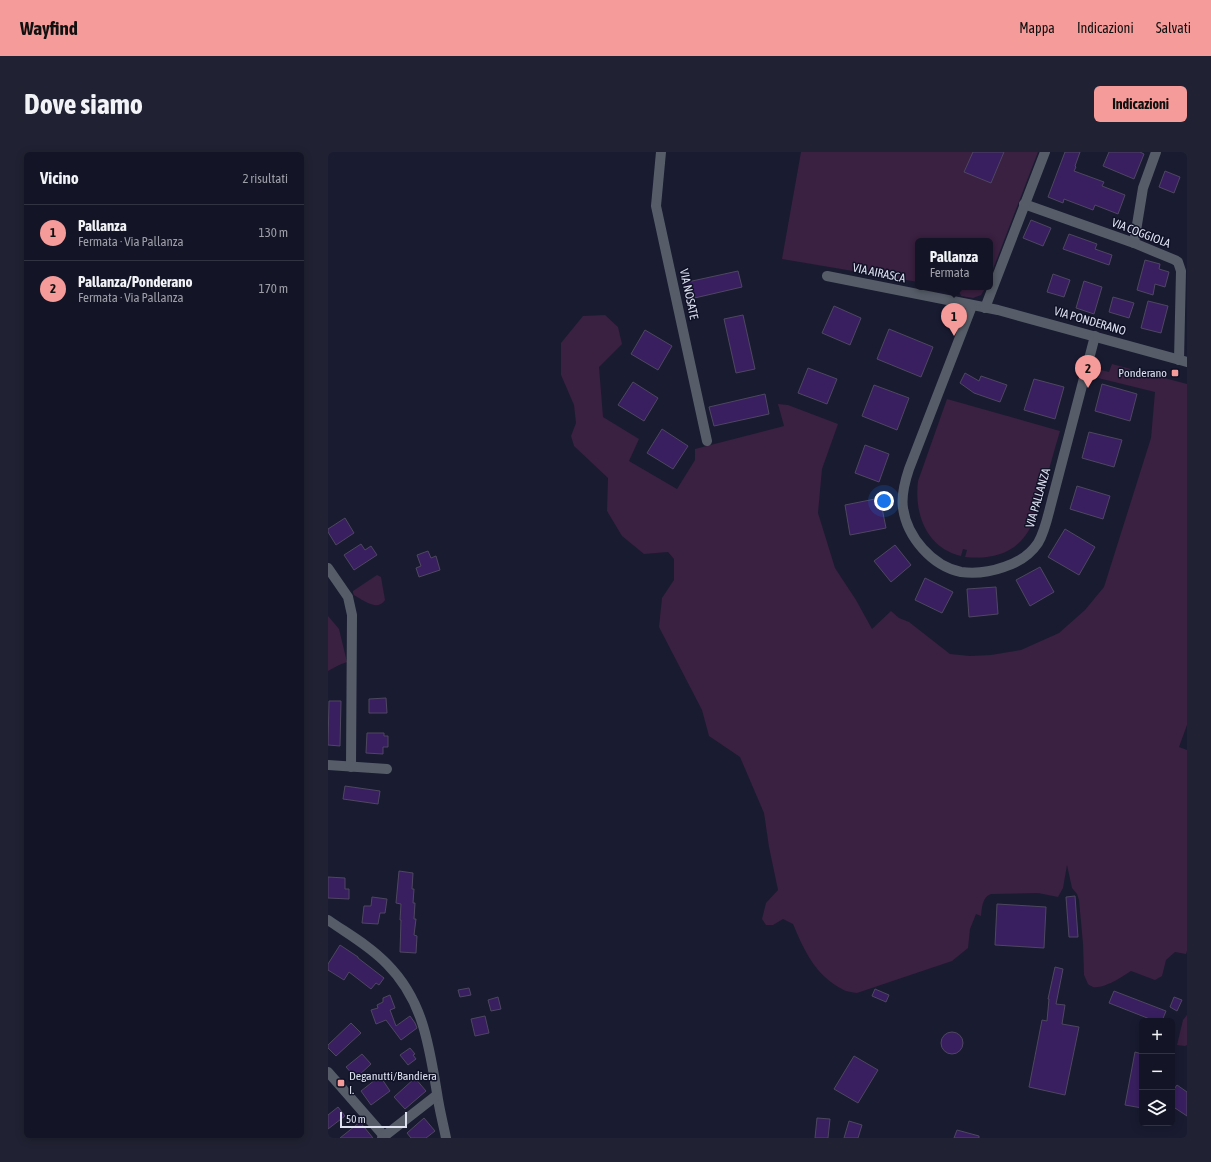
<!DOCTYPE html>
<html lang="it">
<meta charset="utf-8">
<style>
:root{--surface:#131425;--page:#202132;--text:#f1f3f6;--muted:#9d9ea7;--line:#323342;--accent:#f59b99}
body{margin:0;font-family:"Asap Condensed",sans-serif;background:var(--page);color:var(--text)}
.controls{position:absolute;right:12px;bottom:12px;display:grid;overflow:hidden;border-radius:6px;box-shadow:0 2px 10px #0003}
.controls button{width:36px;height:36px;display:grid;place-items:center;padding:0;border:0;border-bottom:1px solid var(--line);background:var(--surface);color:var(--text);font:20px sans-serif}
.scale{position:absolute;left:12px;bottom:10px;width:67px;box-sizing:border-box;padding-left:4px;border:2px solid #dee1f0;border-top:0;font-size:11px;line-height:14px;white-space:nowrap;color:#dee1f0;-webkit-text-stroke:3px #101227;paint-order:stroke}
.you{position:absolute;left:556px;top:349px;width:14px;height:14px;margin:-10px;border:3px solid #fff;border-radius:50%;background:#1a73e8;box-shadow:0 0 0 6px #1a73e833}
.badge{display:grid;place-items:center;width:26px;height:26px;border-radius:50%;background:var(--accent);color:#111;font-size:13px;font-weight:700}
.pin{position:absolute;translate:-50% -33px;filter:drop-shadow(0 1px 2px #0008)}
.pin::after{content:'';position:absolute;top:21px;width:14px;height:12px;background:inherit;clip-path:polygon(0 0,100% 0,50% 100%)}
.popup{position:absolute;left:587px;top:86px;width:78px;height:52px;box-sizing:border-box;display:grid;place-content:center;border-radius:6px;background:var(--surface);filter:drop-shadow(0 1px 3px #0005);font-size:13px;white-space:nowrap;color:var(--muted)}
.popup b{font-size:15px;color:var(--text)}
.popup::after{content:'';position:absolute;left:50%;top:100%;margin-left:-8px;border:8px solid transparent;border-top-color:var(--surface)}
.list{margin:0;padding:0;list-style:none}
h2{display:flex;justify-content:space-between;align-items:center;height:52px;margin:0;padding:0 16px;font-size:17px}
h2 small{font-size:13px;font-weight:400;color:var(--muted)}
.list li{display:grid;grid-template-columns:26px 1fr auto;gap:12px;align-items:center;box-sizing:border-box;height:56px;padding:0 16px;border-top:1px solid var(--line)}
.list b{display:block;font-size:15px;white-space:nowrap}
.list p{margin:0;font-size:13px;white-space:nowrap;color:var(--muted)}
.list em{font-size:13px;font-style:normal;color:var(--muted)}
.icon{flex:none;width:22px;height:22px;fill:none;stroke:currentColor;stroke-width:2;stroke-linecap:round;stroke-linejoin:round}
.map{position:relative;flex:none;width:859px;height:986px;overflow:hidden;border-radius:6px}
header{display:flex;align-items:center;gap:24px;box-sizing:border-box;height:56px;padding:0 20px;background:var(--accent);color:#111}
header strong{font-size:19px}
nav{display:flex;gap:22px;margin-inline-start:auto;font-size:14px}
.intro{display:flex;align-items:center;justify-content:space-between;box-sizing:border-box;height:96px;padding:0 24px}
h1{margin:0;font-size:28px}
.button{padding:10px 18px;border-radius:6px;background:var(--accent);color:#111;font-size:14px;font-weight:700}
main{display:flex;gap:24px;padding:0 24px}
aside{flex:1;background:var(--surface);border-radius:6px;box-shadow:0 2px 10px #0003}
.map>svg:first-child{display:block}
</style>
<header>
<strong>Wayfind</strong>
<nav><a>Mappa</a><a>Indicazioni</a><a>Salvati</a></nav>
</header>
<div class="intro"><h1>Dove siamo</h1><a class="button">Indicazioni</a></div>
<main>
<aside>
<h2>Vicino<small>2 risultati</small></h2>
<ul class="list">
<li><span class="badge">1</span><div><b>Pallanza</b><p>Fermata · Via Pallanza</p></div><em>130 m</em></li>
<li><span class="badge">2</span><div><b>Pallanza/Ponderano</b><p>Fermata · Via Pallanza</p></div><em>170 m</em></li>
</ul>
</aside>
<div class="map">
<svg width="859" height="986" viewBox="0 0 859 986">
<rect width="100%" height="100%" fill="#191b31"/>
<g fill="#3a2041">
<path d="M473,0H710L662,125V89H590V130L454,107Z"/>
<path d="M616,135H658L653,143L645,146L633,144L630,137Z"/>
<path d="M277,163L290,175L294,192L271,215L275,265L311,287L301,309L349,337L367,308V297L456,274L450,252L460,253L510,272L494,317L490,361L507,416L528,448L544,477L563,459L571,466L581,470L622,502L642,504L663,503L693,498L731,481L757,458L776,435L823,286L827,240L770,226L773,218L781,220L784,212L859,232V573L851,595L859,598V799L858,802L847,800L838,808L834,824L827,828L803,819C794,825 776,837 765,835C763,834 761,833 760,832L756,823L755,792L751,748L749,742L744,736L739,713L735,736L730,745L710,741L663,742C654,745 654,756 653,764L648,762L642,777L640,796L624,809L529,841C524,840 518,840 514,837C487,823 476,798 465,772L455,767L445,773H438L434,767L438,751L450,738L441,695L436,661L412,605L381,584L374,558L331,475L334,446L346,428V407L340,400L316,402L294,384L279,359L280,326L246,294L243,284L248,271L246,253L233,223V191L255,164Z"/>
<path d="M619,247L732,279C726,299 721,318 715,338C712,349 710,360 705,370C692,400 668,408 637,405L639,398L635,397L633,404C598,396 586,361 590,329Z"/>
<path d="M49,423L53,425L57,448C49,460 35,448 26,443L25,441V439Z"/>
<path d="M0,464L11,477L19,510L11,513L0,519Z"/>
<path d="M859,863V893L857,894L849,893L855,868Z"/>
</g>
<g fill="#391f60" stroke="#4e4760">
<path d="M645,0H676L663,31L636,20Z"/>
<path d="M737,0H752L747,14L748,15L746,19L776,30L774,34L797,43L790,62L767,53L765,58L736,47L735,51L720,45Z"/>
<path d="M781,0H812L816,2L806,27L775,14Z"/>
<path d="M837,19L852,25L846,41L831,35Z"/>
<path d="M703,68L723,76L715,94L695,86Z"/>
<path d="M741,82L769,92L767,97L784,103L781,113L735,97Z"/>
<path d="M817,108L832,112L831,117L841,120L837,135L827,132L825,143L809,138Z"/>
<path d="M410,119L414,135L358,148L355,131Z"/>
<path d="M725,122L742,128L736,145L719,140Z"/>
<path d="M756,129L774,135L766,162L748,156Z"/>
<path d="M785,145L806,151L801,166L781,160Z"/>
<path d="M820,149L840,154L833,181L813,176Z"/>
<path d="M506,154L533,166L522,193L494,181Z"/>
<path d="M415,163L427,217L408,221L396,167Z"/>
<path d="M561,177L605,195L593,225L549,207Z"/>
<path d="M317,178L344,194L330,218L303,202Z"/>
<path d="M480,216L509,227L499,252L470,241Z"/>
<path d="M637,221L651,229L653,224L679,233L672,250L646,241L632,231Z"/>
<path d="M706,227L736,235L727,267L696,258Z"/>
<path d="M305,230L330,246L316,269L290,253Z"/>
<path d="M774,232L809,242L802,269L767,259Z"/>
<path d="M546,233L581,246L569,278L534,264Z"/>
<path d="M437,242L441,262L386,274L381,255Z"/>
<path d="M334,277L360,294L345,317L319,301Z"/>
<path d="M761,280L794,288L786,315L754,306Z"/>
<path d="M537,293L561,302L551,330L527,321Z"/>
<path d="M749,334L782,344L775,367L742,357Z"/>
<path d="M552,346L558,376L522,383L517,353Z"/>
<path d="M17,366L26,381L8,393L0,380V377Z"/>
<path d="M737,377L767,395L751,423L720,405Z"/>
<path d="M33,392L37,398L43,394L49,403L26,418L16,403Z"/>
<path d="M567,393L583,413L563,430L546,409Z"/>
<path d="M100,399L103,406L108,404L112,418L91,425L88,416L93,414L89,403Z"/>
<path d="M712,415L726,440L702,454L688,428Z"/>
<path d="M597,426L625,440L614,461L587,448Z"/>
<path d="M668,435L670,462L641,465L639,437Z"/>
<path d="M58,546L59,561H41V547Z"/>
<path d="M1,549H13L12,594L0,593Z"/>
<path d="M39,581H56V584H60V595H55V602L38,601Z"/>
<path d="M17,634L52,639L50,652L15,647Z"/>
<path d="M71,719L85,721L84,737H86L85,751H87L86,767H88L86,783L89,784L88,801L72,800L73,768H72L73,752L68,751Z"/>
<path d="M0,725L17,726V737H21V747L0,746Z"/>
<path d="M747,744L750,785H741L738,745Z"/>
<path d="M44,745L59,747L57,761H52L50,772L34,771L36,754H43Z"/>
<path d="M669,752L718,755L716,796L667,793Z"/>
<path d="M12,793L30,805V806L56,826L51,833L48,831L43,837L21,820L16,828L0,818V812Z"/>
<path d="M727,815L735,817L728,852L737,853L734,872L751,875L737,943L701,935L714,868L719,869L721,847H720Z"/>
<path d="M141,836L143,843L132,845L130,838Z"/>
<path d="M547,837L561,843L558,850L544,844Z"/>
<path d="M786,839L838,859L834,869H827L781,851Z"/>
<path d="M62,843L67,856L62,858L68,874L82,864L87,871L89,876L73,888L58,868L48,872L43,858L50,856L49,853L55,850V846Z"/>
<path d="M170,845L173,857L163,859L160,848Z"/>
<path d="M846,845L854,848L849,859L842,855Z"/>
<path d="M157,864L161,881L147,884L143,867Z"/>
<path d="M23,871L33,881L8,904L0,896V893Z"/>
<circle cx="624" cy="891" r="11"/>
<path d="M82,896L87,902L85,903L88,907L80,913L72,903Z"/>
<path d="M807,900L814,902V956L797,953Z"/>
<path d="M34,902L43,912L28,926L18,915Z"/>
<path d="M526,904L550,918L530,951L506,937Z"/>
<path d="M52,924L62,939L43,953L33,939Z"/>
<path d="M87,926L98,939L77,957L66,945Z"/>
<path d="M849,933L859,940V964L844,954V940Z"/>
<path d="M10,955L17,964L0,977V963Z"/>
<path d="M96,966L107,979L98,986H83L79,981Z"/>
<path d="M489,966L502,967L500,986H487Z"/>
<path d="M521,969L534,973L530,986H516Z"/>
<path d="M32,970L45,986H12Z"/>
<path d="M629,978L651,984V986H626Z"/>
</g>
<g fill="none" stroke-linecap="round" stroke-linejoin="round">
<g stroke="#565d68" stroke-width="10">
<path d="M333,0L328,54L379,289"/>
<path d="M696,52L806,91L847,108L850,110L853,119L851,208"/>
<path d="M806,91L815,36L828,0"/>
<path d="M499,124L670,158L859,210"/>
<path d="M644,154L581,317C577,329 573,343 575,356C579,385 604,414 633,420C648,422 662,420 676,415C689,411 702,403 710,391C716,381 719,368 722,356L767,184"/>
<path d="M657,156L717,0"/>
<path d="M0,416L20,445L24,463L23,615"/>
<path d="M0,613L59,617"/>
<path d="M0,768C20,782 42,794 59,812C95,848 101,893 109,941C111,956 115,971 118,986"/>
<path d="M0,920L56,984"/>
<path d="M54,986L109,943"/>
</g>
</g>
<g fill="#f59b99" stroke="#101227" stroke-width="1.5">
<rect x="843" y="217" width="8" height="8" rx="2"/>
<rect x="9" y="927" width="8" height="8" rx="2"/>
</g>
<g text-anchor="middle" stroke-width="3" stroke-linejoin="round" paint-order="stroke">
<g font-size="12" fill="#dee1f0" stroke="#101227">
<text transform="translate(813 81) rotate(21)" y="4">VIA COGGIOLA</text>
<text transform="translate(551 121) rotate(12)" y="4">VIA AIRASCA</text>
<text transform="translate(361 142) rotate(78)" y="4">VIA NOSATE</text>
<text transform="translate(762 169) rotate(16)" y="4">VIA PONDERANO</text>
<text transform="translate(710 346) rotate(-74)" y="4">VIA PALLANZA</text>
</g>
<g font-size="12" fill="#dee1f0" stroke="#101227" text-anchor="end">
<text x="839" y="225">Ponderano</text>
<text x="21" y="928" text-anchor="start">Deganutti/Bandiera<tspan x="21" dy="14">I.</tspan></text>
</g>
</g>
</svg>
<div class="controls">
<button>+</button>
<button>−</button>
<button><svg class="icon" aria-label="layers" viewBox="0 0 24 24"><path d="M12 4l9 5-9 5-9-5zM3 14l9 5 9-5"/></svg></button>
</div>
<div class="scale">50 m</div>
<div class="you"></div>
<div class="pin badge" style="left:626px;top:184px">1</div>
<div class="popup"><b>Pallanza</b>Fermata</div>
<div class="pin badge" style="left:760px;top:236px">2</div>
</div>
</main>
